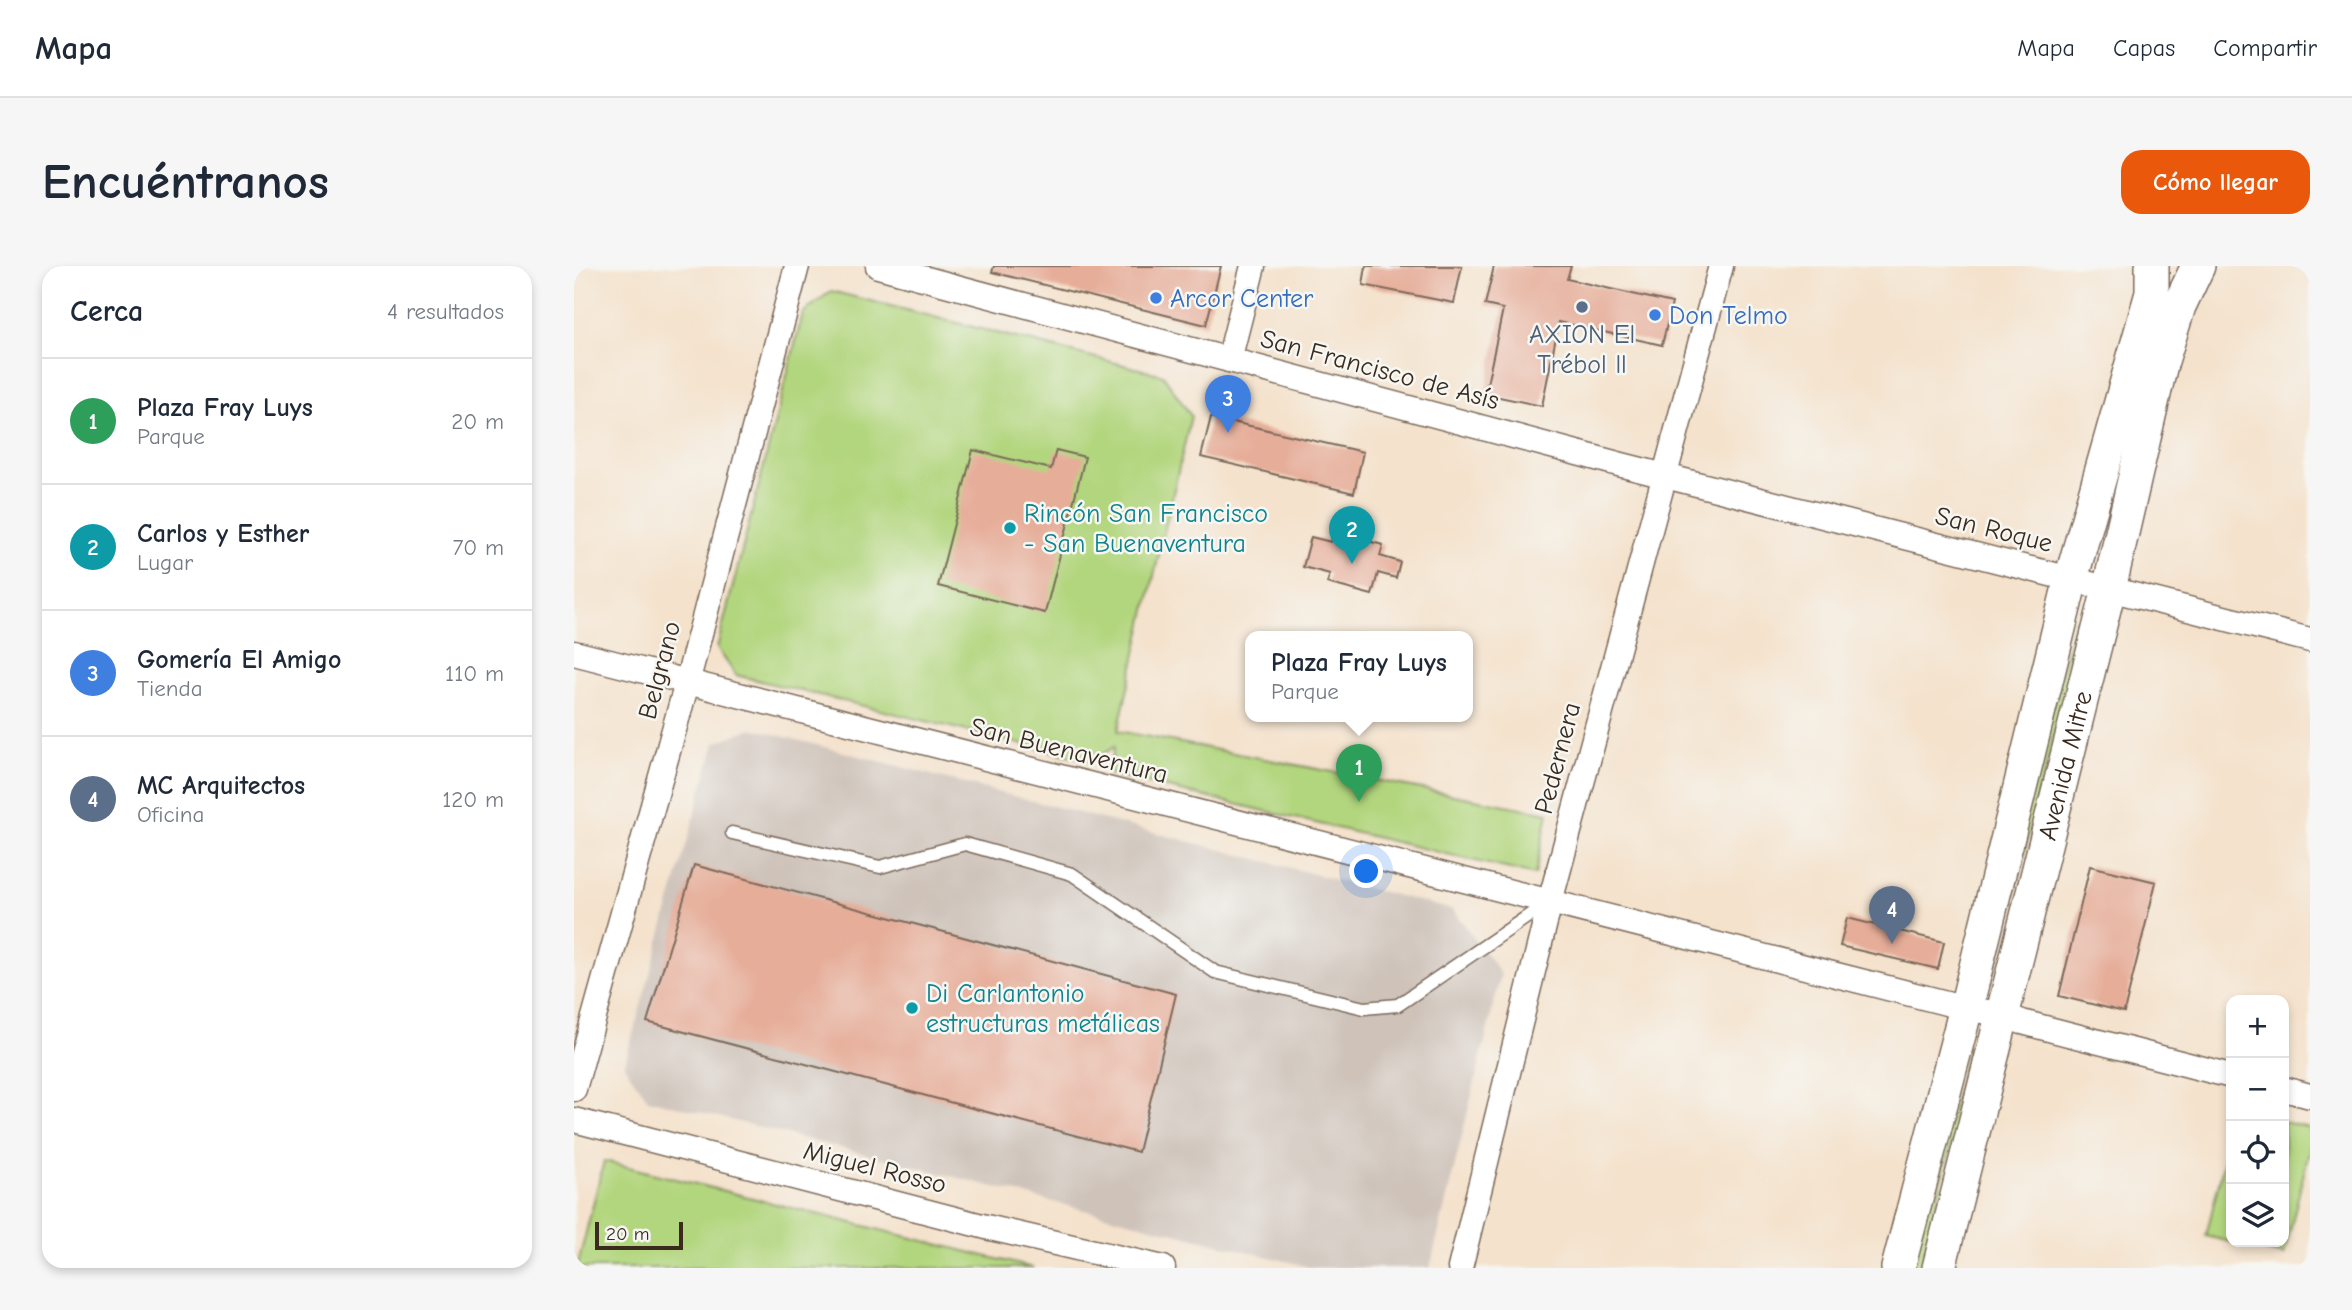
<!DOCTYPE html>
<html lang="es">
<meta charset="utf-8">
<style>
:root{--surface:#fff;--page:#f6f6f7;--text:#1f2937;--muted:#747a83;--line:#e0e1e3;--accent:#ea580c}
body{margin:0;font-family:"Comic Neue",sans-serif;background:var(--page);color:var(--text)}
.controls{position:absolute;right:21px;bottom:21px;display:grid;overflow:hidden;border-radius:14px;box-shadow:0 4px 10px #0003}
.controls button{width:63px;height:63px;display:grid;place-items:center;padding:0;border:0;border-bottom:2px solid var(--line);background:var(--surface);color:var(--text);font:35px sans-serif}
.scale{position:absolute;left:21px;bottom:18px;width:88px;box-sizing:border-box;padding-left:7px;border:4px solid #3b2a1e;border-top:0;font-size:19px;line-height:24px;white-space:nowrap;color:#3b2a1e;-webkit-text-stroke:5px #f6f6f2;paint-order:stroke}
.you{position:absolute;left:793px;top:606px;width:24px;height:24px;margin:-18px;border:5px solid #fff;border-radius:50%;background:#1a73e8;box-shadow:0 0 0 10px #1a73e833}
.badge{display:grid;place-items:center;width:46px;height:46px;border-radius:50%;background:var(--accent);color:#fff;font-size:23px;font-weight:700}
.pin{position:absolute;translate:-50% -58px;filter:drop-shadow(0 2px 4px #0008)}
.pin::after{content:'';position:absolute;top:37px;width:24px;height:21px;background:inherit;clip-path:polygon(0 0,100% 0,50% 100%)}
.popup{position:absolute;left:671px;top:365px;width:228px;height:91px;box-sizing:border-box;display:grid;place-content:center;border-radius:14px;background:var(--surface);filter:drop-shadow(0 2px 5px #0005);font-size:23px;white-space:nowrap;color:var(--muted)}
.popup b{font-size:26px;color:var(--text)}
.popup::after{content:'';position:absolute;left:50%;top:100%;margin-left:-14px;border:14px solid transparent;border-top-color:var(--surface)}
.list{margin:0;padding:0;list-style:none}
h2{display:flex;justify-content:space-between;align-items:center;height:91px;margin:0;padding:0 28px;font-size:30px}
h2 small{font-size:23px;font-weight:400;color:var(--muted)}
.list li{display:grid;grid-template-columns:46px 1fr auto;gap:21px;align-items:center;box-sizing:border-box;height:126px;padding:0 28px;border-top:2px solid var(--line)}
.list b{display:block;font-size:26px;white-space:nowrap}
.list p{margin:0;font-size:23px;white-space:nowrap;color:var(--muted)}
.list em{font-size:23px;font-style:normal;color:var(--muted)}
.icon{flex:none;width:38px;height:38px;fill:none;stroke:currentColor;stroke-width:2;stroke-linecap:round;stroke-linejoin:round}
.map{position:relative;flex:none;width:1736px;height:1002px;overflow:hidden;border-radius:21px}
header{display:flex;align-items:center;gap:42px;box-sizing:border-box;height:98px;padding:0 35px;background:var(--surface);border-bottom:2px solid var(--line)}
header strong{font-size:33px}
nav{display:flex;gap:38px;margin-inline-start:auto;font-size:24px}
.intro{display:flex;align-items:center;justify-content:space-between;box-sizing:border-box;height:168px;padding:0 42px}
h1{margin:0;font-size:49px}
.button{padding:18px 32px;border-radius:21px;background:var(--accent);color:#fff;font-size:24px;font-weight:700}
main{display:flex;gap:42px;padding:0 42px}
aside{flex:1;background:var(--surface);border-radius:21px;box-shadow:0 4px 10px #0003}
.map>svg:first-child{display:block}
</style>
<header>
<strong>Mapa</strong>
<nav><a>Mapa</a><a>Capas</a><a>Compartir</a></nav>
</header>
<div class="intro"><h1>Encuéntranos</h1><a class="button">Cómo llegar</a></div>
<main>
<aside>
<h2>Cerca<small>4 resultados</small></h2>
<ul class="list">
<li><span class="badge" style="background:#2e9e5b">1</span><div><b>Plaza Fray Luys</b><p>Parque</p></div><em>20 m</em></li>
<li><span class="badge" style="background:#0f9aa8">2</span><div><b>Carlos y Esther</b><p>Lugar</p></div><em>70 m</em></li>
<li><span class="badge" style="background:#3f7fe0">3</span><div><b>Gomería El Amigo</b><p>Tienda</p></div><em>110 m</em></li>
<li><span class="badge" style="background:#5c6f8a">4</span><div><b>MC Arquitectos</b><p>Oficina</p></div><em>120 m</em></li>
</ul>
</aside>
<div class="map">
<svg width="1736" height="1002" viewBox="0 0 1736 1002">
<rect width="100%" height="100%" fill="#f6f6f2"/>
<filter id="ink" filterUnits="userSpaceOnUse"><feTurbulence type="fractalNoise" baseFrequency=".0143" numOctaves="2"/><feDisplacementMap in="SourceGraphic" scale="14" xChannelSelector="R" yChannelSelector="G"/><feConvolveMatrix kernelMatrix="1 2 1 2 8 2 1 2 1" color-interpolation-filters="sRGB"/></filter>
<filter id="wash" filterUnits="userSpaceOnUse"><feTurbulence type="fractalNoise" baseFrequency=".00686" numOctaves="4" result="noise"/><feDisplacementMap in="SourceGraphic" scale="28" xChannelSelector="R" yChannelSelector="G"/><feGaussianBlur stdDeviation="1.57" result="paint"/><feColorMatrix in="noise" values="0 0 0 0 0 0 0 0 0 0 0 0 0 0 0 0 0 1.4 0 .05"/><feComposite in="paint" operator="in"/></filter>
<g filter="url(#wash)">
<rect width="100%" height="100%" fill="#f4e2cc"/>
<path fill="#cec2b9" d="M177,462L879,644L927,708L856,1002H739L74,833L50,800L141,477Z"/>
<g fill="#b2d67e" stroke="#76804e" stroke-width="2">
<path d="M257,25L589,109L617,150L544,465L974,547L961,609L535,508L540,481L517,495L162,409L143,382L229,47Z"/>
<path d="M1501,354L1509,356L1420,706L1411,704Z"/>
<path d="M1394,780L1402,783L1346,1002H1337Z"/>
<path d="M1710,856L1736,862V882L1710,989L1632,970L1657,866V976H1710Z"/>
<path d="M30,895L459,1002H3Z"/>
</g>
<g id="blocks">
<g fill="#e6ad99">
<path d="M420,0H647L632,59L418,6Z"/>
<path d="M792,0H888L880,37L789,19Z"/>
<path d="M920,0H997L993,13L1098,37L1088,79L985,56L968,140L911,128L929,43L911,39Z"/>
<path d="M637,151L789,186L780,227L627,191Z"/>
<path d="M399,184L477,203L482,184L511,191L471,347L364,320Z"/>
<path d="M760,266L809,279L806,290L826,296L822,312L804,307L798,329L753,317L756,308L729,301L737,271L757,276Z"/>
<path d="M120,599L602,728L564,886L73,756Z"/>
<path d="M1516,600L1582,616L1550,746L1485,730Z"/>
<path d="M1273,652L1370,676L1364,703L1266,680Z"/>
</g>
</g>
</g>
<g filter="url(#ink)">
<use href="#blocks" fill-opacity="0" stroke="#7c6a5b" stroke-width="2"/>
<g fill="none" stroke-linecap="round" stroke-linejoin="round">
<g stroke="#7c6a5b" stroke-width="15">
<path id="service" d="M158,567L306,601L391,578L498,608L641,706L790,742L824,739L972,638"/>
</g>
<g stroke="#7c6a5b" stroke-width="27">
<g id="minor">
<path d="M304,0L1048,199L1736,374"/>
<path d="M655,94L679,0"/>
<path d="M0,387L1392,742L1430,749L1448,756L1657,810"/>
<path d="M0,823L113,417L223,0"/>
<path d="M1710,823L1736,830"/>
<path d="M0,854L412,961L589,1002"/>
<path d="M886,1002L976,636L1147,0"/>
</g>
</g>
<g stroke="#7c6a5b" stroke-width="36">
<g id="secondary">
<path d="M1324,1002L1392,742L1497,313L1578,27V0"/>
<path id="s1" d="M1365,1002L1535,323L1587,98L1605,40L1624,0"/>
</g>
</g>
<use href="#service" stroke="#fff" stroke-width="12"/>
<use href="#minor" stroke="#fff" stroke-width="24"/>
<use href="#secondary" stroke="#fff" stroke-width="33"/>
</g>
</g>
<g fill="#3f7fe0" stroke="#f6f6f2" stroke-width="2.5">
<circle cx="582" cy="32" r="7"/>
<circle cx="1081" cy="49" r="7"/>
</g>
<circle fill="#5c6f8a" stroke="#f6f6f2" stroke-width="2.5" cx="1008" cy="41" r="7"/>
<g fill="#0f9aa8" stroke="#f6f6f2" stroke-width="2.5">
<circle cx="436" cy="262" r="7"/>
<circle cx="338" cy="742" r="7"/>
</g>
<g text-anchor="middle" stroke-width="5" stroke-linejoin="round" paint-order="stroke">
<g font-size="26" fill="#366cbe" stroke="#f6f6f2" text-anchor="start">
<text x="596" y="41">Arcor Center</text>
<text x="1095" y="58">Don Telmo</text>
</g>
<g font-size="26" fill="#4e5e75" stroke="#f6f6f2">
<text x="1008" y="77">AXION El<tspan x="1008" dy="30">Trébol ll</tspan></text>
</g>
<g font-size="26" fill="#3b2a1e" stroke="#f6f6f2">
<text transform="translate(806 103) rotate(15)" y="9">San Francisco de Asís</text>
<text transform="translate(1420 263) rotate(14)" y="9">San Roque</text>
<text transform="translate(85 404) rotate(-75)" y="9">Belgrano</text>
<text transform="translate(495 484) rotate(14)" y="9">San Buenaventura</text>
<text transform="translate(983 492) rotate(-75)" y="9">Pedernera</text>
<text dy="9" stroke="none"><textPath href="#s1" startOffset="518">Avenida Mitre</textPath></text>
<text transform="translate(301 901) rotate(14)" y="9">Miguel Rosso</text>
</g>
<g font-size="26" fill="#0d838f" stroke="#f6f6f2" text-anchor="start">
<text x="450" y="256">Rincón San Francisco<tspan x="450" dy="30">- San Buenaventura</tspan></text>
<text x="352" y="736">Di Carlantonio<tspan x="352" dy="30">estructuras metálicas</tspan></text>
</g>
</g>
</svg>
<div class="controls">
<button>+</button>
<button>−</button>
<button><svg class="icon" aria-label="locate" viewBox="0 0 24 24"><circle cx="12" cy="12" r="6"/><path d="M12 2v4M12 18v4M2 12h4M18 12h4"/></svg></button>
<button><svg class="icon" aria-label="layers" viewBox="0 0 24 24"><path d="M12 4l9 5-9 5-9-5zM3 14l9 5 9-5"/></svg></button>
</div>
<div class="scale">20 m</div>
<div class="you"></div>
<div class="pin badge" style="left:785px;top:536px;background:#2e9e5b">1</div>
<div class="popup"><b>Plaza Fray Luys</b>Parque</div>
<div class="pin badge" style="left:778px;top:298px;background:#0f9aa8">2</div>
<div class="pin badge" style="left:654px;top:167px;background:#3f7fe0">3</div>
<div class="pin badge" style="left:1318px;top:678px;background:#5c6f8a">4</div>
</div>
</main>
